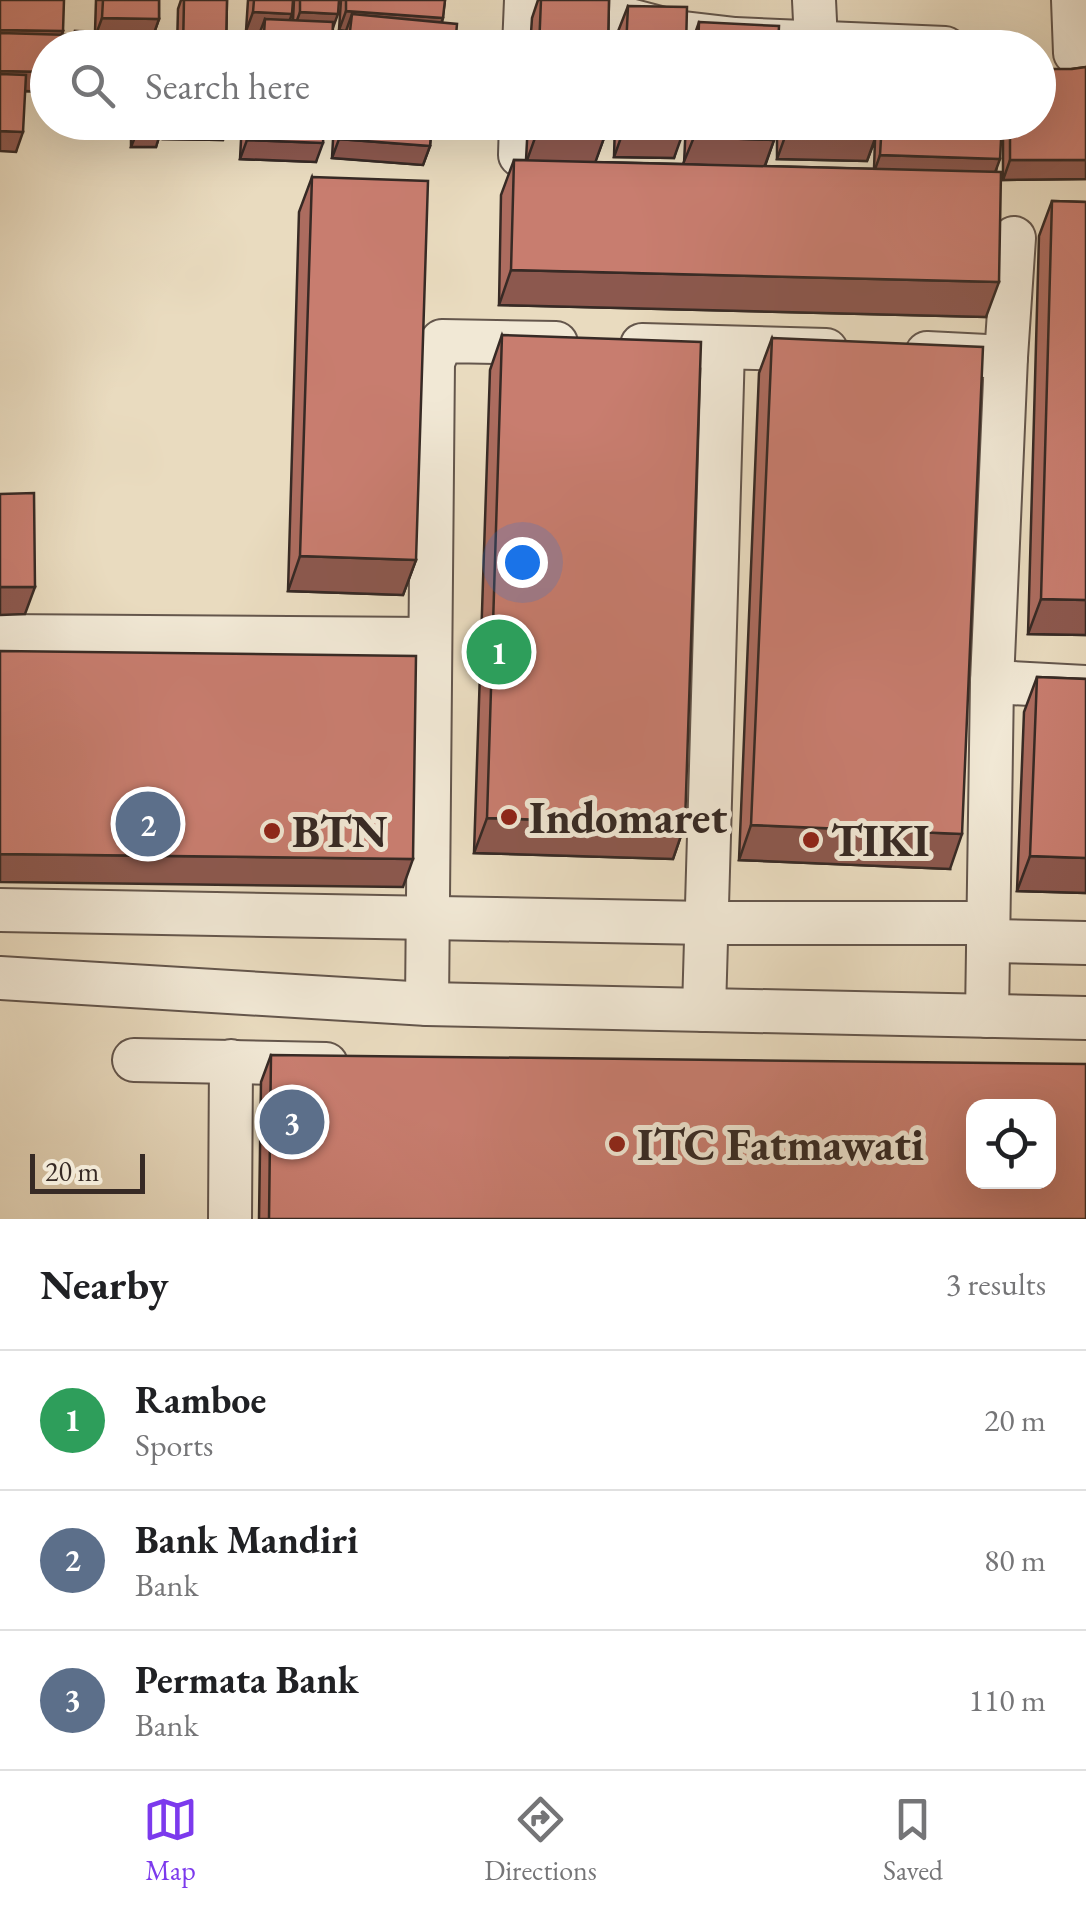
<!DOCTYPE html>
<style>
:root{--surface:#fff;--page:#f2f2f2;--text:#202124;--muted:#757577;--line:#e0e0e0;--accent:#7c3aed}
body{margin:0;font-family:"EB Garamond",serif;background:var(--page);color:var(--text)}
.controls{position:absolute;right:30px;bottom:30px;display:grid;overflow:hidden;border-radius:20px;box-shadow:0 10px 40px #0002}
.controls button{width:90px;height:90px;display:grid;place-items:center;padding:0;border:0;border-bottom:2px solid var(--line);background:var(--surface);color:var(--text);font:50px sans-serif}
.scale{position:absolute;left:30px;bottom:25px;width:115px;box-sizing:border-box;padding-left:10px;border:5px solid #372a25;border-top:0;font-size:28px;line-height:35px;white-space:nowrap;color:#372a25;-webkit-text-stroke:8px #f1e8d5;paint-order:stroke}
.you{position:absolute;left:522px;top:562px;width:35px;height:35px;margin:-25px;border:8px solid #fff;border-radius:50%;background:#1a73e8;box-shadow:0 0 0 15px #1a73e833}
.badge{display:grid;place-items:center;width:65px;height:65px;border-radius:50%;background:var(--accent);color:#fff;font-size:32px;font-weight:700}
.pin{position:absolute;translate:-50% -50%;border:5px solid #fff;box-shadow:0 2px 10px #0006}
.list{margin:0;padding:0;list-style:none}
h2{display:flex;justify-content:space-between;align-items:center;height:130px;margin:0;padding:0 40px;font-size:42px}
h2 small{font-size:32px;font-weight:400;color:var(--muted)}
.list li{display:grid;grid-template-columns:65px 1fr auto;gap:30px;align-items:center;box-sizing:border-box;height:140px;padding:0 40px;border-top:2px solid var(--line)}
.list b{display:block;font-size:38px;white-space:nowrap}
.list p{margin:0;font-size:32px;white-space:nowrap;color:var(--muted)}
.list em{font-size:32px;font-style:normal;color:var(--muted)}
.icon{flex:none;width:55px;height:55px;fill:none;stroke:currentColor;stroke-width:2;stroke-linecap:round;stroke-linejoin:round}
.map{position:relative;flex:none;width:1086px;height:1219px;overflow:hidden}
.search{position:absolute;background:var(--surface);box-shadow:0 10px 40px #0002;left:30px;right:30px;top:30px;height:110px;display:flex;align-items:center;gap:25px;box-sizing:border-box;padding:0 35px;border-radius:55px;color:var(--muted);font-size:38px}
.sheet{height:550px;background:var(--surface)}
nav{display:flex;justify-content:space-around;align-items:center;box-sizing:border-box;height:140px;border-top:2px solid var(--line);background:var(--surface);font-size:28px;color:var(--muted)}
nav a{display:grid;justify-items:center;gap:5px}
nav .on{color:var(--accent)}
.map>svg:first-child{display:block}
</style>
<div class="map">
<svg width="1086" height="1219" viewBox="0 0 1086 1219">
<rect width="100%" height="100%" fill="#e9dbbf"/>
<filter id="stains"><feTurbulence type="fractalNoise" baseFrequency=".002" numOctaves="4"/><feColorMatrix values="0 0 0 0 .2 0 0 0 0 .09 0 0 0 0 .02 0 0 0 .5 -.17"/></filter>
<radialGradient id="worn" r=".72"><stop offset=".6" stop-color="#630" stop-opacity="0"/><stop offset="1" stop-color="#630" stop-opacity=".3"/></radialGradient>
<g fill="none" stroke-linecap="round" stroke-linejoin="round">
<g stroke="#64564c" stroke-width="46">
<g id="minor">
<path d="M553,0L675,32L735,39L945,48"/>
<path d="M814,0L816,42"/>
<path d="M1073,0L1075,53"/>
<path d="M524,48L526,0"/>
<path d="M520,155L521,122"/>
<path d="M642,345L826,350"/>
<path d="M927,353L1006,357L992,682L987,1016"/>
<path d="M1006,357L1014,238"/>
<path d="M0,636L430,639"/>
<path d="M992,682L1086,687"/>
<path d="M0,910L707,923H988"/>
<path d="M988,941L1086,943"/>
<path d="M0,978L427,1004L1086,1018"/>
<path d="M427,1004L433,362L442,341L556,343"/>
<path d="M704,1010L723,348"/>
<path d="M134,1060L326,1064"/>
<path d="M230,1219L231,1061"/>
</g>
</g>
<use href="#minor" stroke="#f1e8d5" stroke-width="42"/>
</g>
<g fill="#ac6c5f" stroke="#372a25" stroke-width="2.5">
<path d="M0,0L63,31L62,34L70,45L75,31L95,32L96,0H159V19L154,33L159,48H48V92L25,91L16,152Z"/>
<path d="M181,0H227L226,48H177L178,9Z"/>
<path d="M248,0H293L290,20H293L294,0H339L333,26L332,48H257L260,32L246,31Z"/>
<path d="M341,0H445L442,23L455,48H343L346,31L339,30Z"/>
<path d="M538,0H609L608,48H530L532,18Z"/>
<path d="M628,6L686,48H617V34Z"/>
<path d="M699,22L778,48H690Z"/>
<path d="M1086,67V179L1003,180V122H1038L1072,69Z"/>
<path d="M163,122H229L223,140L163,139Z"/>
<path d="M242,122H324L316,162L240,159Z"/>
<path d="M334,122H432L430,146L423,165L332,158Z"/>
<path d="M528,122H605L604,138L595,162L684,164L686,122H775L774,140L765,166L874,169L875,140L867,161L777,159V122H1002L996,172L986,317L499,305L501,195L514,160H526Z"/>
<path d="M615,122H684L674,158L614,157Z"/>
<path d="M135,123L159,137L156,147H131V133Z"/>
<path d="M312,177L416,560L403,595L288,591L299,212Z"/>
<path d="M1052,201L1086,202V635L1028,634L1039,236Z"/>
<path d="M502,335L685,824L673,859L474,853L490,370Z"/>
<path d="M772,338L950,869L739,860L759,373Z"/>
<path d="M1037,677L1086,679V893L1017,891L1024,712Z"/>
<path d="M271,1055L1086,1219H259L261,1082Z"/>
</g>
<g fill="#8c584e" stroke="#372a25" stroke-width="2.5">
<path d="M346,11L443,18L436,37L352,14L346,31L339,30Z"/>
<path d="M253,12L292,14L285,33L265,19L260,32L246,31Z"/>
<path d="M300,12L338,14L331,33L293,31Z"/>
<path d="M102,18L159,19L152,39L95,37Z"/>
<path d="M0,30L63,31L57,48L0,49Z"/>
<path d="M0,71L48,72V92L0,90Z"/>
<path d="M78,122H118L116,128H76Z"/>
<path d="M169,122H229L223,140L163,139Z"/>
<path d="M624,129L684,130L674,158L614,157Z"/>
<path d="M0,131L23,132L16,152L0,151Z"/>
<path d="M787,131L877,133L867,161L777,159Z"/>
<path d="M536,135L604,138L594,166L526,163Z"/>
<path d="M135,137H159L156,147H131Z"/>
<path d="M694,137L774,140L764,168L683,164Z"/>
<path d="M339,139L430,146L423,165L332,158Z"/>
<path d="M247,140L323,143L316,162L240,159Z"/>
<path d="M880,155L1000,159L993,178L873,175Z"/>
<path d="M1010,160H1086V179L1003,180Z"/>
<path d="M511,270L999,282L986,317L499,305Z"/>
<path d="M300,556L416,560L403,595L288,591Z"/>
<path d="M0,587H35L25,614L0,615Z"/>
<path d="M1041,599L1086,600V635L1028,634Z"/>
<path d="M487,818L685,824L673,859L474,853Z"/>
<path d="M751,825L962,834L950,869L739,860Z"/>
<path d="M0,854L413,859L403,887L0,882Z"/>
<path d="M1030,856L1086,858V893L1017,891Z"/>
</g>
<g fill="#c87d6f" stroke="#372a25" stroke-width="2.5" fill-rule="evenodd">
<path d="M0,0H64L63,31L0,30Z"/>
<path d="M103,0H159V19L102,18Z"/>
<path d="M184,0H227L226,48H183Z"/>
<path d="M254,0H293L292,14L253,12Z"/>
<path d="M300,0H339L338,14L300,12Z"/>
<path d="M346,0H445L443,18L346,11Z"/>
<path d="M541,0H609L608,48H539Z"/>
<path d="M628,6L687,7L686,48H626Z"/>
<path d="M352,14L457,24L455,48H348Z"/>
<path d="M265,19L333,22L332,48H263Z"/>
<path d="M699,22L779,26L778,48H698Z"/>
<path d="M75,31L159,33V48H75Z"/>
<path d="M0,33L70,35V48H48V72L0,71Z"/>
<path d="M788,33L879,35V48H788Z"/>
<path d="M1086,67V160H1010V122H1038V69H1072Z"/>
<path d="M0,74L26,75L23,132L0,131Z"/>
<path d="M248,122H324L323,143L247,140Z"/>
<path d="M340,122H432L430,146L339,139Z"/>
<path d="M537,122H605L604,138L536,135Z"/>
<path d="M624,122H684V130L624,129Z"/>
<path d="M694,122H775L774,140L694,137Z"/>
<path d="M787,122H877V133L787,131Z"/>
<path d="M882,122H1002L1000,159L880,155Z"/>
<path d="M135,123L159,124V137H135Z"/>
<path d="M514,160L1001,172L999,282L511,270Z"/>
<path d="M312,177L428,181L416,560L300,556Z"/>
<path d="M1052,201L1086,202V600L1041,599Z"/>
<path d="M502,335L701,342L685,824L487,818Z"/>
<path d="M772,338L983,347L962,834L751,825Z"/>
<path d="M34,493L35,587H0V494Z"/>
<path d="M0,651L416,656L413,859L0,854Z"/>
<path d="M1037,677L1086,679V858L1030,856Z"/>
<path d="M271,1055L1086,1064V1219H269ZM974,1106H1048V1182H974Z"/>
</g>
<g fill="#8f2418" stroke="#f1e8d5" stroke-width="4">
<circle cx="509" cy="817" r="10"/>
<circle cx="272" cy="831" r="10"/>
<circle cx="811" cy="840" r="10"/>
<circle cx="617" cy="1144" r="10"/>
</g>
<g text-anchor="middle" stroke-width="10" stroke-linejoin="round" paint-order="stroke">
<g font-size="45" font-weight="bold" fill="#372a25" stroke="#f1e8d5" text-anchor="start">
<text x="529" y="833">Indomaret</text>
<text x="292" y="847">BTN</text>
<text x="831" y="856">TIKI</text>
<text x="637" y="1160">ITC Fatmawati</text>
</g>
</g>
<rect width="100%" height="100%" filter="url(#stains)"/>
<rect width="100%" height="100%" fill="url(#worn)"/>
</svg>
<div class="controls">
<button><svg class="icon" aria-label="locate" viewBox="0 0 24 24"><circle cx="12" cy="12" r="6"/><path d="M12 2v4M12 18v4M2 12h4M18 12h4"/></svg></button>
</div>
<div class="scale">20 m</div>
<div class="you"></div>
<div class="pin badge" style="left:499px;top:652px;background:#2e9e5b">1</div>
<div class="pin badge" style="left:148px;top:824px;background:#5c6f8a">2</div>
<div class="pin badge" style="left:292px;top:1122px;background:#5c6f8a">3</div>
<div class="search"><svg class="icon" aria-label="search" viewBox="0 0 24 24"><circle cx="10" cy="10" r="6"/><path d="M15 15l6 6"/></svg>Search here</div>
</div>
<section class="sheet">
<h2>Nearby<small>3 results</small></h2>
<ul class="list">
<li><span class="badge" style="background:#2e9e5b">1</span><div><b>Ramboe</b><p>Sports</p></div><em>20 m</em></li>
<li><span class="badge" style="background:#5c6f8a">2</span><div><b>Bank Mandiri</b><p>Bank</p></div><em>80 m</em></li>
<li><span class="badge" style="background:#5c6f8a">3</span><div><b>Permata Bank</b><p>Bank</p></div><em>110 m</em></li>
</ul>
</section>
<nav>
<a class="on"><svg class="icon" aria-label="map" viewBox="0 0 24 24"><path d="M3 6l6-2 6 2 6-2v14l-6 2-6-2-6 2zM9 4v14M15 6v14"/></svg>Map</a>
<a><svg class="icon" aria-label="directions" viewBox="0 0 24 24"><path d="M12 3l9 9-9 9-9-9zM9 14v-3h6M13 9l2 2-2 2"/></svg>Directions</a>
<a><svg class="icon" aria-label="saved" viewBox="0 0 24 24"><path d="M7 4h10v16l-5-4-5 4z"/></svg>Saved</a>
</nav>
